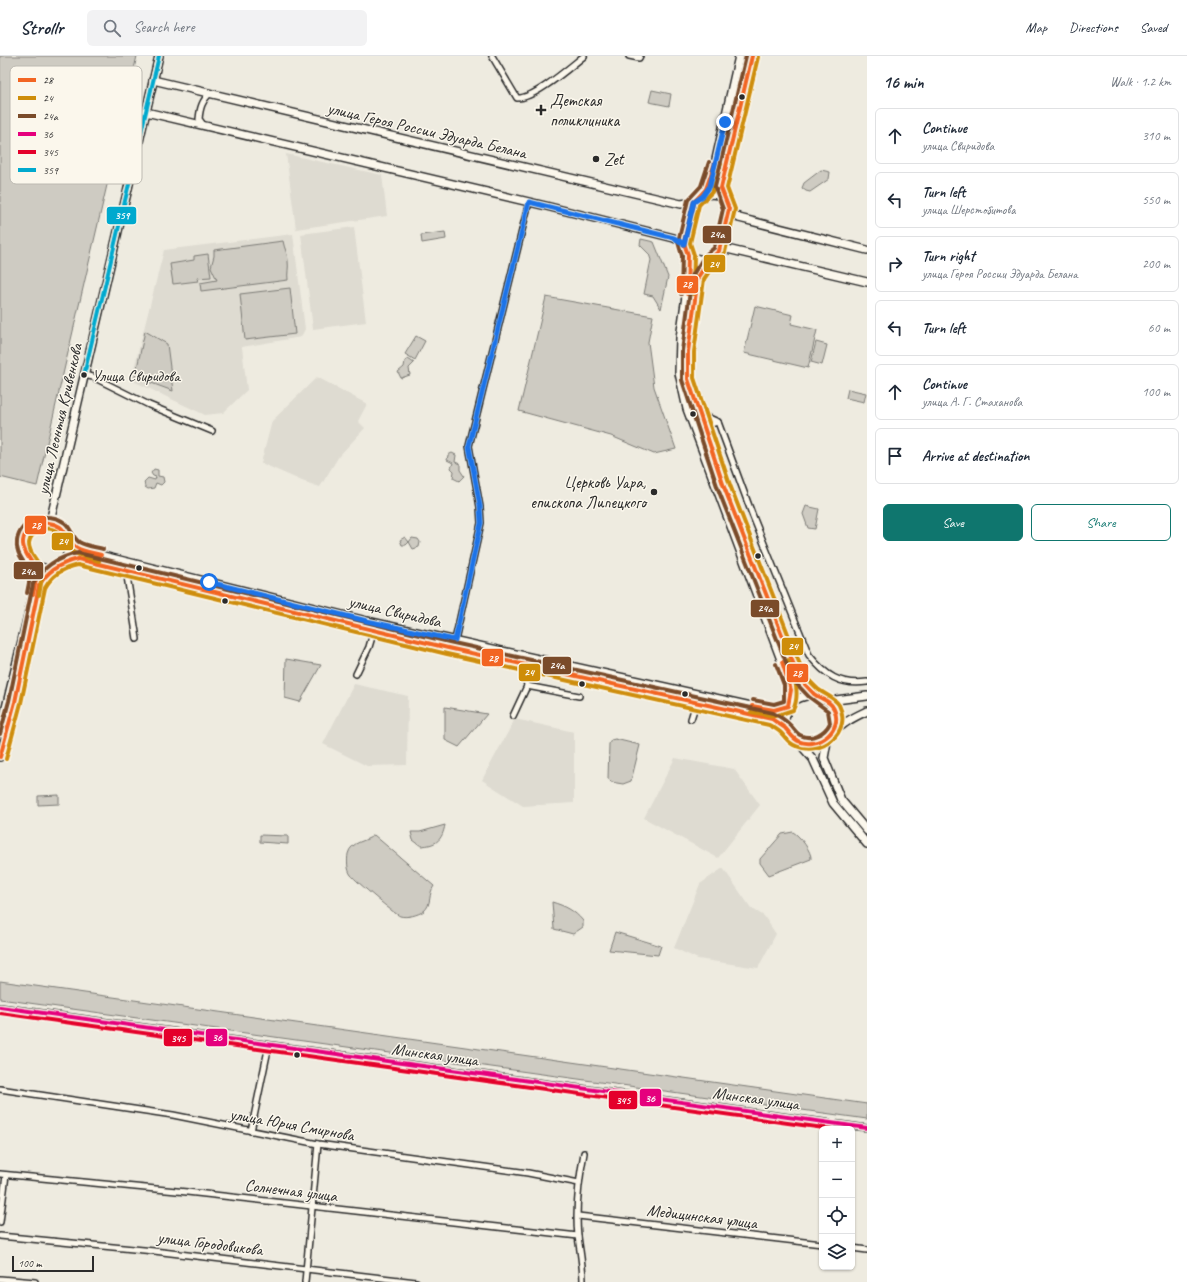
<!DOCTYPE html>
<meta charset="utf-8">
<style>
:root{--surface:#fff;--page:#f2f2f3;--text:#1f2937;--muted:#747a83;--line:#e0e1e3;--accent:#0f766e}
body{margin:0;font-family:Caveat,sans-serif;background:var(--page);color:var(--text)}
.controls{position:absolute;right:12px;bottom:12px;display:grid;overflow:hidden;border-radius:6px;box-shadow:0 1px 3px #0004}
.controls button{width:36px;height:36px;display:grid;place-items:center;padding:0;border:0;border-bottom:1px solid var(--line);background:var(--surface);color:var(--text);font:20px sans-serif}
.scale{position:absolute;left:12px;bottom:10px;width:82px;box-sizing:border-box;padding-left:4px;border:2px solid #2b2b2b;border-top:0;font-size:11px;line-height:14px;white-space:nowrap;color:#2b2b2b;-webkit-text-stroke:3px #fbf7ec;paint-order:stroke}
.stop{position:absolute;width:12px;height:12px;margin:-9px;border:3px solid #1a73e8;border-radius:50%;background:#fff}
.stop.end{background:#1a73e8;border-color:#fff;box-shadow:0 1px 4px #0008}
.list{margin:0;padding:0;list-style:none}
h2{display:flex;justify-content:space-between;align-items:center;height:52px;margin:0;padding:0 16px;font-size:17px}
h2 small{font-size:13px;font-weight:400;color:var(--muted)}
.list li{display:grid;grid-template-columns:26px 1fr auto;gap:12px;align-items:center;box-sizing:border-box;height:56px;margin:0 8px 8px;padding:0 8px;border:1px solid var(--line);border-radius:6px}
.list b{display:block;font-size:15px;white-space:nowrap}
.list p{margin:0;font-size:13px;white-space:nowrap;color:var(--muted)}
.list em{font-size:13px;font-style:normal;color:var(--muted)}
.actions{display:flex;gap:8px;padding:12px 16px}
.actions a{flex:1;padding:9px 0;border:1px solid var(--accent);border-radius:6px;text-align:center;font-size:14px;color:var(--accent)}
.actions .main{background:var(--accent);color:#fff}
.icon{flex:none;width:22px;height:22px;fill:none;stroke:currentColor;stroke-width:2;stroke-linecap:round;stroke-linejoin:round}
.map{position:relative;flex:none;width:867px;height:1226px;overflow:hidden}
header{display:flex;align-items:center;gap:24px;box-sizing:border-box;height:56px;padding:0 20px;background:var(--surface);border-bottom:1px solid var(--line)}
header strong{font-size:19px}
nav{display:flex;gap:22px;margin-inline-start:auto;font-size:14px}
.search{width:280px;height:36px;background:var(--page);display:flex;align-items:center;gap:10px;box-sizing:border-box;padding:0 14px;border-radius:6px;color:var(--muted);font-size:15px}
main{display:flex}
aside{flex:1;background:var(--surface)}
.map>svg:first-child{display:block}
</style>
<header>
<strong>Strollr</strong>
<div class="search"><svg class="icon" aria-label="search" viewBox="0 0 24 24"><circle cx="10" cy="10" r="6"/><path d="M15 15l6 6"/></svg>Search here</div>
<nav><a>Map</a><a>Directions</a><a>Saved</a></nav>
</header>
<main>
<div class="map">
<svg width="867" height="1226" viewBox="0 0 867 1226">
<rect width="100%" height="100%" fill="#eeebe0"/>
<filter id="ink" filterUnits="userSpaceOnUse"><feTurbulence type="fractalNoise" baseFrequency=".025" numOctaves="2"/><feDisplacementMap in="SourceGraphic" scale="8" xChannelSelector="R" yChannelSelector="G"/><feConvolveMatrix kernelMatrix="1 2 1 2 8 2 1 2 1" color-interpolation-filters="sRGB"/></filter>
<g filter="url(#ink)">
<g fill="#dedbd1">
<path d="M286,98L382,119L387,160L296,173Z"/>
<path d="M354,171L366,266L313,273L301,178Z"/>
<path d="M293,178L305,273L301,281L242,291L247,334L223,357L205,359L131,324L164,194Z"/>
<path d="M317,321L367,348L358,365L365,372L339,400L320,431L302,425L261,407L272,365Z"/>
<path d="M354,628L408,640L407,709L367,710L323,688Z"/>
<path d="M515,663L574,676V747L523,750L482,724Z"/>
<path d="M675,702L734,713L760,749L718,802L644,762Z"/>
<path d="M723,812L751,852L764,860L776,878L758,912L698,903L674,892L700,828Z"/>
</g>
<g fill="#cecbc2" stroke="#7c7b76">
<path d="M0,0H137L37,430L0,421Z"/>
<path d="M652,34L671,38L669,50L649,46Z"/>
<path d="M821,114L830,116L829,123L810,136L806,135L802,132L804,127Z"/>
<path d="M445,176L446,183L422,187L421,179Z"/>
<path d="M641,183L654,186L668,221L661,253L653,240L644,238L651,204L649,198L640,189Z"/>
<path d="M283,185C284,192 288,198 288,205C289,212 287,217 288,224L201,235L200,227L217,224L211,211L214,200V194Z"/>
<path d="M208,198L211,221L197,222L198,225L173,228L170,208L194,204V200Z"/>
<path d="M290,232L295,278L245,284L240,238Z"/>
<path d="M546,241L653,260L648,286L654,331L676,393L654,398L611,380L519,355Z"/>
<path d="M755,250L793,259L791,268L817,274L808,312L744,297Z"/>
<path d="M145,275L167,288L173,335L135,321Z"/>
<path d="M416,280L425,285L415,304L405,298Z"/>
<path d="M816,286L827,289L822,309L811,306Z"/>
<path d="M408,303L414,307L409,312L410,319L401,322L398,316L404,311L405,305Z"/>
<path d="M848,333L866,337L864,346L846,342Z"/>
<path d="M452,397L456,399L455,406L460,408V414L464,420L459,425L453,422L454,415L451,412L453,407L447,404L448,399Z"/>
<path d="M154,413L158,414V420L163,421L164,426L161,429L156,427L154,432L148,433L145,431L144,426L148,422L155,424L156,421L153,420L151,417Z"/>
<path d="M806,450L819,453L815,473L808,472L803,458Z"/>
<path d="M405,481L409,486L412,482L418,483L420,486L419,491L413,493L409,486L406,489H402L400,484Z"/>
<path d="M286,603L321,609L300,646L285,642Z"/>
<path d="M445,651L487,658L459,691L445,684Z"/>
<path d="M615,683L640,689L631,725L623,728L611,726L608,723L609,688L611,684Z"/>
<path d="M59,739V748L38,749V740Z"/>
<path d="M445,769C442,784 437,789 421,790L413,784L411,776H420Z"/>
<path d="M793,776C800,780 812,796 811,803L769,819L760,807V803L782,778Z"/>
<path d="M260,779L288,780V788L260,786Z"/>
<path d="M374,779L434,830C428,838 432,848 424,855C418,859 407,862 400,860C394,858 356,825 351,819C347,814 347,804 348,798C351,785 366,786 374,779Z"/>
<path d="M552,846C565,850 574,854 583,865V871L573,878L554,873Z"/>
<path d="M615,876L661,890L658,899L609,894Z"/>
<path d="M0,925L867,1048V1063L0,943Z"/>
</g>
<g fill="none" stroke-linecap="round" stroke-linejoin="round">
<g stroke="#2b2b2b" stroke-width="8">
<g id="street">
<path d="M492,0L517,42C534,43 570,11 584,0"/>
<path d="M629,0L639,2L640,0"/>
<path d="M204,70L199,63C200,52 202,45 210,37"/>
<path d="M84,319L93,321L149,349L212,375"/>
<path d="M698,357L718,366L752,458L809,599C825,619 840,630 867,626"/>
<path d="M702,370L718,366"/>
<path d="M126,514L137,583"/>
<path d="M455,584L481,467L480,451L469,390L529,146"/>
<path d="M356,618L369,591L374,574"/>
<path d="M527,630L579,640"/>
<path d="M513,660L527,630L524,609"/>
<path d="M691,663L696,647"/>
<path d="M0,951L867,1072"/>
<path d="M0,1033L173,1059L318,1088L528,1117L579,1127"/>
<path d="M251,1075L269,989"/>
<path d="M0,1118L187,1136L578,1180"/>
<path d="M578,1160L822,1188"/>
<path d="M0,1166L6,1119"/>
<path d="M0,1180L154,1195L416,1226"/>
<path d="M852,1192L867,1194"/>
<path d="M0,1223L35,1226"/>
<path d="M305,1226L318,1088"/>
<path d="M583,1226C583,1210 580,1196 578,1180C575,1152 579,1123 584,1097"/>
</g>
</g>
<g stroke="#2b2b2b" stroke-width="10">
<g id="secondary">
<path d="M153,24L681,148L694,146"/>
<path d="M146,56L546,150L674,182L684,187"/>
<path d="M703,140L710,130L739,0"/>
<path d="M725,143C713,135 706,138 694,146L684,187L688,199C716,213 720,193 725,171C726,166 730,158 729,153C729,147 723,138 721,132L752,0"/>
<path d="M729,153L739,162L867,194"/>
<path d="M719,195L727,193L867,226"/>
<path d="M688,199L689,219L680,282L679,317L687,353L789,625L791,647"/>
<path d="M710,203L698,221L688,296V323L698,357L724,431L799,622L817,639"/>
<circle cx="46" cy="489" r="23"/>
<path d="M50,466L159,0"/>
<path d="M70,486L77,492L83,495L367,565L760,652L774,654L788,650"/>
<path d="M61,507L78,503L448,592L772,663L786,673"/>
<path d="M828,645L867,640"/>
<path d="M833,676C843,645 816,629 791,647C786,655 782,667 788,676C806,703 830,677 848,665C854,661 861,658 867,655"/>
<path d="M0,677L37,521L34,509"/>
<path d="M828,680L824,702L841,744L867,775"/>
<path d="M797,685L813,703L833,747L867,788"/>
<path d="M0,701L15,646L39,530L42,523L54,512"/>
</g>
</g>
<use href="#street" stroke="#fbf7ec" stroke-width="5"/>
<use href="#secondary" stroke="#fbf7ec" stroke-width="7"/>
<g stroke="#fbf7ec" stroke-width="7">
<g id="bus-1">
<path d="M687,238L688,199L684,187L694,146L706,133L715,107"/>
<path d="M33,538C34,532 37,523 36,516C34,506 24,499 23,488C22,470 46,461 60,471C67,476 68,487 77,492C84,496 94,497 101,499"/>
<path d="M752,650L774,654L788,650L791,634L782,606"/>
<path d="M0,701L15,646L39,530C47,514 61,507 78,503L448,592L772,663C776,666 781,669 785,672C789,676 792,682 798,685C818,694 844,674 834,653C830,644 820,643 814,638C809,633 804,627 799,622L724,431L688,323V296L698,221L710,203L719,195L729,153L721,132L752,0"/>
</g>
</g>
<g stroke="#fbf7ec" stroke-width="7">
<g id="bus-2">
<path d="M693,238L694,199L690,187L699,149L712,136L721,108"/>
<path d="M39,539C40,532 43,521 42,514C39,505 28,497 29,487C31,475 47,469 56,475C61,479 62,486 66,490C74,500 88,501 99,505"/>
<path d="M751,656L775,660L793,654C801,637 794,620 788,604"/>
<path d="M6,703L21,647L45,532C52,519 63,512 78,509L447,598L769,669C774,672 779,674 782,678C786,682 789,688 796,690C821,701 853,676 839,649C834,641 826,639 819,634C814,630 809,624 804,619L730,429L694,322V296L704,223L715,207L725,196L735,153L727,132L758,1"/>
</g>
</g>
<g stroke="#fbf7ec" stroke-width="7">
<g id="bus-3">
<path d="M681,238L682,200L678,186L688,144L701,130L709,106"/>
<path d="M27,537C28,531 31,521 29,516C25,505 15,498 17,485C20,463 48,454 65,467C71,472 72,481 79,486C86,490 95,491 103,493"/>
<path d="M753,644L774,648L784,645V629L776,608"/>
<path d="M0,678L9,645L33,528C43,510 58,501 78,497L449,586L773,657C779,660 785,664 789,668C793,671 796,677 800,679C812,685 825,677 830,667L828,655L809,641L793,624L718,433L682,324V295L692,220L705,199L714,192L723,153L715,131L746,0"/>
</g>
</g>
<g stroke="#fbf7ec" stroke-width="7">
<path id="bus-4" d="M0,951L867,1072"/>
</g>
<g stroke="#fbf7ec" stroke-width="7">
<path id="bus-5" d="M0,957L831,1073"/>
</g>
<g stroke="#fbf7ec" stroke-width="7">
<path id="bus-6" d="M84,319L159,0"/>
</g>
<use href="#bus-1" stroke="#f26522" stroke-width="4"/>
<use href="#bus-2" stroke="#ce8d09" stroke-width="4"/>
<use href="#bus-3" stroke="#7a4b2a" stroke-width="4"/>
<use href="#bus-4" stroke="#e5007d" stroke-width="4"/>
<use href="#bus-5" stroke="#e4002b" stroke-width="4"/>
<use href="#bus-6" stroke="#00a9ce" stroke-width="4"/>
</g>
</g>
<g fill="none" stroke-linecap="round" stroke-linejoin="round" filter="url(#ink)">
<path stroke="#1a73e8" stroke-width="5" d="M209,526L367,565L455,584L481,467L480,450L469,390L529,146L674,182L684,188L694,146L703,140L710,130L725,66"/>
</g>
<g fill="#2b2b2b" stroke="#fbf7ec" stroke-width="1.5">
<circle cx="742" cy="41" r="3.5"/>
<path d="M539 48h4v4h4v4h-4v4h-4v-4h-4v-4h4z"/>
<circle cx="596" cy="103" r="4"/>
<circle cx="84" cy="319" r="3.5"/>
<circle cx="693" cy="358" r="3.5"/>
<circle cx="654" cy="436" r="4"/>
<circle cx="758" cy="500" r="3.5"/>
<circle cx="139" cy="512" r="3.5"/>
<circle cx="225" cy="545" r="3.5"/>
<circle cx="582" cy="628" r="3.5"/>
<circle cx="685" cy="638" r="3.5"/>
<circle cx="297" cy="999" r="3.5"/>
</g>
<g text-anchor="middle" stroke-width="3" stroke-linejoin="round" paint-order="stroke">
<g font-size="16" fill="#2b2b2b" stroke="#fbf7ec" text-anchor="start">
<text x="92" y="325">Улица Свиридова</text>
</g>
<g font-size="17" fill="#2b2b2b" stroke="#fbf7ec" text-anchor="start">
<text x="550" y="50">Детская<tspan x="550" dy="20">поликлиника</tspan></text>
<text x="604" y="109">Zet</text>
<text x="646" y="432" text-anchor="end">Церковь Уара,<tspan x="646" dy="20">епископа Липецкого</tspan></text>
</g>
<g font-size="17" fill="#2b2b2b" stroke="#fbf7ec">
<text transform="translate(427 74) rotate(13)" y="6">улица Героя России Эдуарда Белана</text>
<text transform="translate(59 363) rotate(-77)" y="6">улица Леонтия Кривенкова</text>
<text transform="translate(395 555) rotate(13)" y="6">улица Свиридова</text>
<text transform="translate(435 998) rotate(8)" y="6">Минская улица</text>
<text transform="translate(756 1042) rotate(8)" y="6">Минская улица</text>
<text transform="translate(292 1068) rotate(10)" y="6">улица Юрия Смирнова</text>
<text transform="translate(291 1134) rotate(7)" y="6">Солнечная улица</text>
<text transform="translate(702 1160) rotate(7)" y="6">Медицинская улица</text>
<text transform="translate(210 1187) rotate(7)" y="6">улица Городовикова</text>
</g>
</g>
<rect x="10" y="10" width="132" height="118" rx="6" fill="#fbf7ec" stroke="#bdbab2" stroke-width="1"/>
<rect x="18" y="22" width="18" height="4" fill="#f26522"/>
<rect x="18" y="40" width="18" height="4" fill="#ce8d09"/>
<rect x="18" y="58" width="18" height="4" fill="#7a4b2a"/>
<rect x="18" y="76" width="18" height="4" fill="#e5007d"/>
<rect x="18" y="94" width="18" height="4" fill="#e4002b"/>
<rect x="18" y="112" width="18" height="4" fill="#00a9ce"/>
<g font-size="11" fill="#2b2b2b">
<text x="43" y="28">28</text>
<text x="43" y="46">24</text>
<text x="43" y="64">24a</text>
<text x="43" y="82">36</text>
<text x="43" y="100">345</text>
<text x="43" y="118">359</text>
</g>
<g stroke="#fbf7ec" stroke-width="1.5">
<rect x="106" y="150" width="31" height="19" rx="4" fill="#00a9ce"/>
<rect x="702" y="169" width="30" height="19" rx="4" fill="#7a4b2a"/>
<rect x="703" y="198" width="23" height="19" rx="4" fill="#ce8d09"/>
<rect x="676" y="219" width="23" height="19" rx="4" fill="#f26522"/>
<rect x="24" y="459" width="23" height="20" rx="4" fill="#f26522"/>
<rect x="51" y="476" width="23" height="19" rx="4" fill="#ce8d09"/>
<rect x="13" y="505" width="31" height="19" rx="4" fill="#7a4b2a"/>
<rect x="750" y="543" width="30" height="19" rx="4" fill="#7a4b2a"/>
<rect x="781" y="581" width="23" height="19" rx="4" fill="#ce8d09"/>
<rect x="481" y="592" width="23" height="19" rx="4" fill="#f26522"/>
<rect x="542" y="600" width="30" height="19" rx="4" fill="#7a4b2a"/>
<rect x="518" y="607" width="23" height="19" rx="4" fill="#ce8d09"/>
<rect x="786" y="607" width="23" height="20" rx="4" fill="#f26522"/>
<rect x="205" y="972" width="23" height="19" rx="4" fill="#e5007d"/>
<rect x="163" y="972" width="30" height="19" rx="4" fill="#e4002b"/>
<rect x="639" y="1032" width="23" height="19" rx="4" fill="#e5007d"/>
<rect x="608" y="1034" width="30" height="20" rx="4" fill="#e4002b"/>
</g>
<g font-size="11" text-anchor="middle" font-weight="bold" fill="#fff">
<text x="122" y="163">359</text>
<text x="717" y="182">24a</text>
<text x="714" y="212">24</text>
<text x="687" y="232">28</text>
<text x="36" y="473">28</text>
<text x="63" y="489">24</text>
<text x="28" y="519">24a</text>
<text x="765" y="556">24a</text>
<text x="793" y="594">24</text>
<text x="493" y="606">28</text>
<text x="557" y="613">24a</text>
<text x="529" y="620">24</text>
<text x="797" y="621">28</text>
<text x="217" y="985">36</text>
<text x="178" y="986">345</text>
<text x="650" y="1046">36</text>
<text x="623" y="1048">345</text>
</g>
</svg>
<div class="controls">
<button>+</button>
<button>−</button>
<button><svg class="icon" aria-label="locate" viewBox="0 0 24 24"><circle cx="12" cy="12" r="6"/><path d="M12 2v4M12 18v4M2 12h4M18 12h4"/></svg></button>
<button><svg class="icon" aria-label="layers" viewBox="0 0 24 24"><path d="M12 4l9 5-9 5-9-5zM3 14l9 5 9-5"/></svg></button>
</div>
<div class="scale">100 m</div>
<div class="stop" style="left:209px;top:526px"></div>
<div class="stop end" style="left:725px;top:66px"></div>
</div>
<aside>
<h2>16 min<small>Walk · 1.2 km</small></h2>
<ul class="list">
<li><svg class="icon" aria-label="ahead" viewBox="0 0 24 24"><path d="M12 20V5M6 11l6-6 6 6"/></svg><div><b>Continue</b><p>улица Свиридова</p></div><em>310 m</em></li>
<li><svg class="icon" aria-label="left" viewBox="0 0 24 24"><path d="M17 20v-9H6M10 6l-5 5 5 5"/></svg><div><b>Turn left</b><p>улица Шерстобитова</p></div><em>550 m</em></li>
<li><svg class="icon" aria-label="right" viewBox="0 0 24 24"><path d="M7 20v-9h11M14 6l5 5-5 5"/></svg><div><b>Turn right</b><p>улица Героя России Эдуарда Белана</p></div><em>200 m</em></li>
<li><svg class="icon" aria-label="left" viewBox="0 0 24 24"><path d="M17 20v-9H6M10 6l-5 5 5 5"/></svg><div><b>Turn left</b></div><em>60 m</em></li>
<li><svg class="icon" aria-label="ahead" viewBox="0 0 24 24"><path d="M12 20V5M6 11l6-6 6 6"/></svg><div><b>Continue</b><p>улица А. Г. Стаханова</p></div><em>100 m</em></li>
<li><svg class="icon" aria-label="arrive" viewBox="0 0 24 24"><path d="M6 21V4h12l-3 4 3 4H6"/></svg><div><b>Arrive at destination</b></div></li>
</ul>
<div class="actions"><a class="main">Save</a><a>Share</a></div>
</aside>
</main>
